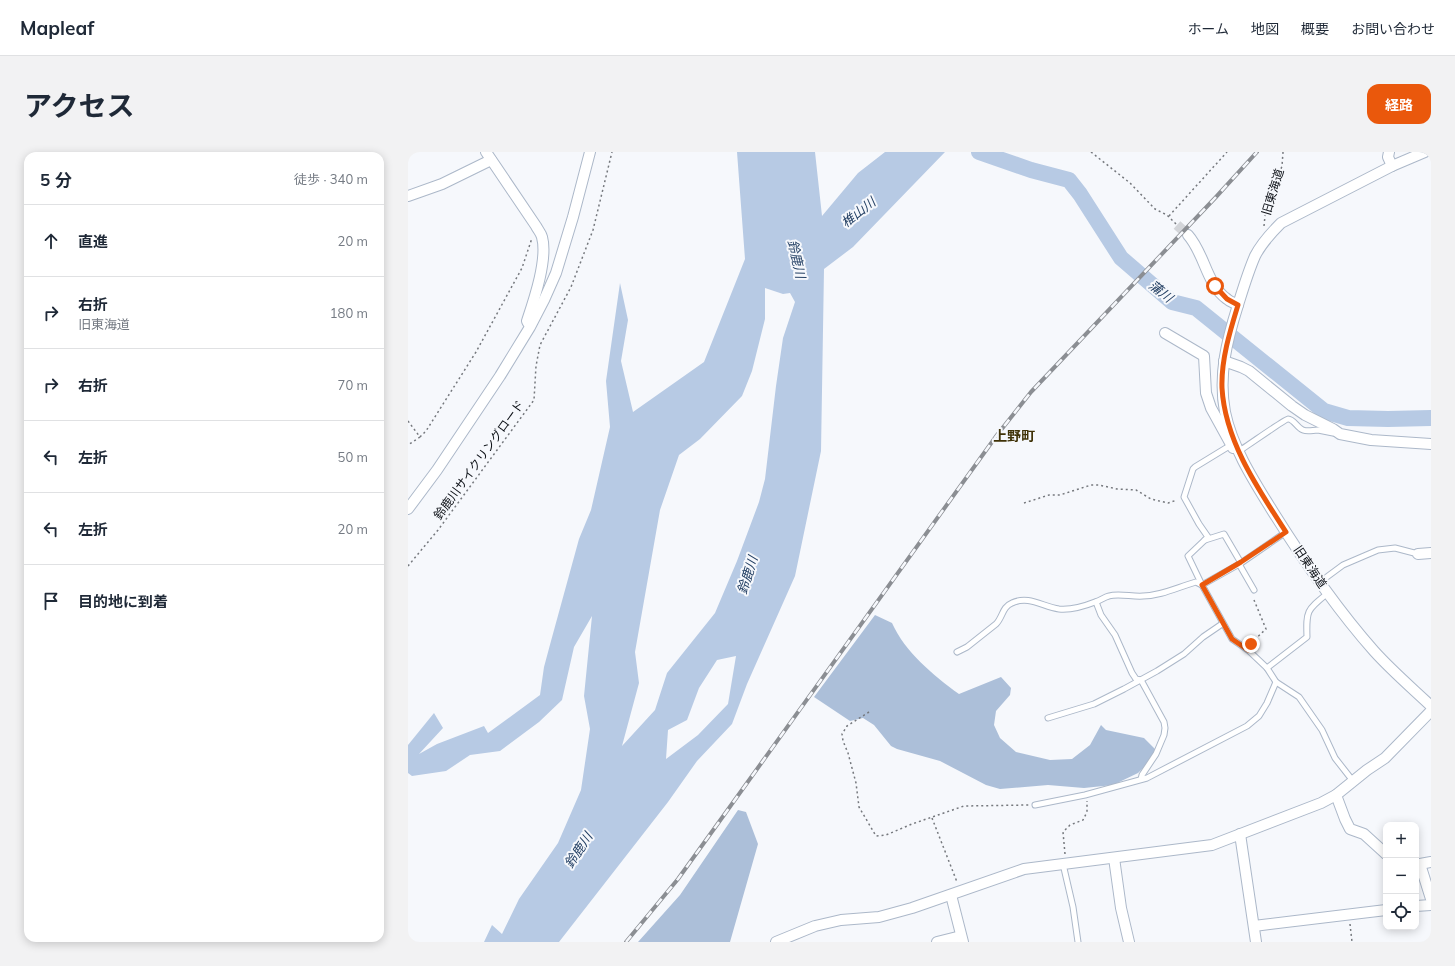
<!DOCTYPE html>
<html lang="ja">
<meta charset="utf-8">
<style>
:root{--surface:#fff;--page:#f2f2f3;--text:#1f2937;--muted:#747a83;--line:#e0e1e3;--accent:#ea580c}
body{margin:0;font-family:Mulish,"Noto Sans JP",sans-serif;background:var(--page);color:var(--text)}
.controls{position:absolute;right:12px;bottom:12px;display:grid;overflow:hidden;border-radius:8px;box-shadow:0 2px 10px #0003}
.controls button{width:36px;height:36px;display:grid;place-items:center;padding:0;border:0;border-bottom:1px solid var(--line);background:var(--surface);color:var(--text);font:20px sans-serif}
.stop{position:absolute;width:12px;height:12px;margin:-9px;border:3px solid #ea580c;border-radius:50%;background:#fff}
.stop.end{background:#ea580c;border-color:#fff;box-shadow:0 1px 4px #0008}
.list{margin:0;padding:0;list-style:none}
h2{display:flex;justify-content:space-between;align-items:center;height:52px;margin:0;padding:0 16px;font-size:17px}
h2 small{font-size:13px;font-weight:400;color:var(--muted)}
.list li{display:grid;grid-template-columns:26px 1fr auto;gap:12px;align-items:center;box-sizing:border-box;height:72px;padding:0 16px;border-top:1px solid var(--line)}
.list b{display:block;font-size:15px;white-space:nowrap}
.list p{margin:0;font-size:13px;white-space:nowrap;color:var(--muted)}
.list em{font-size:13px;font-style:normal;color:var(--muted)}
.icon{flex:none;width:22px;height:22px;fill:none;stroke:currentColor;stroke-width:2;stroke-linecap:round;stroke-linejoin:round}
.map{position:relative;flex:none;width:1023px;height:790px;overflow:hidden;border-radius:12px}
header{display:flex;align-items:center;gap:24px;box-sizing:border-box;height:56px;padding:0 20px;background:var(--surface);border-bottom:1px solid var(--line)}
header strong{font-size:19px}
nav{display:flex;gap:22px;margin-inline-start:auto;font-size:14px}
.intro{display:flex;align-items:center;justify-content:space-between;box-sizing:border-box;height:96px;padding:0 24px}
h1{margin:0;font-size:28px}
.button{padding:10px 18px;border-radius:12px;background:var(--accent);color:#fff;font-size:14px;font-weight:700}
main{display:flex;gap:24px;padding:0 24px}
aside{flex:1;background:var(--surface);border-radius:12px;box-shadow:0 2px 10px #0003}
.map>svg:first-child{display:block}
</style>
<header>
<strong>Mapleaf</strong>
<nav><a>ホーム</a><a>地図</a><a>概要</a><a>お問い合わせ</a></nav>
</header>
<div class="intro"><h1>アクセス</h1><a class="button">経路</a></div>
<main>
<aside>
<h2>5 分<small>徒歩 · 340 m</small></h2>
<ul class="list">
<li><svg class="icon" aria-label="ahead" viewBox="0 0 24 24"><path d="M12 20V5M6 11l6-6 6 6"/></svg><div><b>直進</b></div><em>20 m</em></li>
<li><svg class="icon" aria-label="right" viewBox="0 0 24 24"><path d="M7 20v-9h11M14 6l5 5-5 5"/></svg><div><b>右折</b><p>旧東海道</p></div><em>180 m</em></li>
<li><svg class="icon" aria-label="right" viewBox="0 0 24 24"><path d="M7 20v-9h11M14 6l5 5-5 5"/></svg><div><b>右折</b></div><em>70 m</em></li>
<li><svg class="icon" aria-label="left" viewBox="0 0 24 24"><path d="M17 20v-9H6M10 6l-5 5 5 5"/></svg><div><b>左折</b></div><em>50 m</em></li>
<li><svg class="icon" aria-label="left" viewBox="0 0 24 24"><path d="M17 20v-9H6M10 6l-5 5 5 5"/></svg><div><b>左折</b></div><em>20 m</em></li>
<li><svg class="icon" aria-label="arrive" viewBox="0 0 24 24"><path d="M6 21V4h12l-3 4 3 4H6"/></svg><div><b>目的地に到着</b></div></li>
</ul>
</aside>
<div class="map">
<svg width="1023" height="790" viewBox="0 0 1023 790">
<rect width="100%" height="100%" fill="#f6f8fc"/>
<g fill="#acbfd9">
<path d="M467,463L484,471C497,500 525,523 551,542L593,525L603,536L602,543L588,559L586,573L592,586L608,600L642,608L664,607L682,593L693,573L698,578L736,586L751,601L730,621L705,633L676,636L640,633L592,637L578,633L532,609L489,597L483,594L466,573L455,566L442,569L406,545Z"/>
<path d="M330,658L338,660L350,692L322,790H230L272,743Z"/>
</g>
<path fill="#b7cae4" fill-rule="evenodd" d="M329,0H407L414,64L450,21L477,0H537L445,95L416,117L413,299L387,424L339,532L324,572L289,609L260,650L151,790H76L84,773L94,782L111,747L150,691L173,638L182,577L176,544L184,464L166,495L154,548L131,570L92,599L62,603L38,619L4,624L0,621V593L26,561L35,576L11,602L29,592L76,574L80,581L132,543L136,515L143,489L171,387L183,358L202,275L198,229L212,131L220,168L213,209L225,260L296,210L337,107ZM357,136L375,142L382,141L387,150L375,186L368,234L357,327L351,350L329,409L307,461L259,521L247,558L214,594L231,531L227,500L252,358L271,303L292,287L334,244L344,219L357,167ZM328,504L320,552L290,583L258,607L260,578L279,568L291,536L309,508Z"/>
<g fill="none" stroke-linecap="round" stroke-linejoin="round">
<path stroke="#b7cae4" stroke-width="16" d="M571,0L623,18L661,28L672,42L713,106L764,150L788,156L916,259L940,266L980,267L1023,266"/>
<path stroke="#d3d5d9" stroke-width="10" stroke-dasharray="10 5" stroke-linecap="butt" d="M769,73L780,83"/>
<g stroke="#acb8c9" stroke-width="7">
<g id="lane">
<path d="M823,293L787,315L785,317L776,345L791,372L800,385L780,404L794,433L824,487L840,498L859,516L868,530L891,545L914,578L927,606L945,629"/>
<path d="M831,299C838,295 877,267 880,267C886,267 889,276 895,278C900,280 905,278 910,278C915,279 920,280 925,281"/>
<path d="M797,388L816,382L833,411"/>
<path d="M831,412L846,438"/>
<path d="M912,430L935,413L970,398L987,396L1010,402"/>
<path d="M688,450L693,463L707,483L724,521L728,527L733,528L756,570L757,576L756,583L748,602L734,623L733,627"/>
<path d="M549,500L559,495L588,472C595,465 594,455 604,451C621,443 635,455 651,457C663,458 677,454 687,450C692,449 696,445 701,444C710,441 725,445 735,444C753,444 770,435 788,430L794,433L833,411L878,380"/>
<path d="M859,516L899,485C898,458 899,458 920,441"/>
<path d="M640,566L686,552L716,537L749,519L776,502L795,485L814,472"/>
<path d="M627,653L677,643L739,626L839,574L851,564L859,551L868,530"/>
<path d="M655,712L665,755L670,790"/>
</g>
</g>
<g stroke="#acb8c9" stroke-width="12">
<g id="street">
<path d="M78,0L128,74C130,78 133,81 134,85C140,107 126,148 119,169L120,171"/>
<path d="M981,0L980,5L984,14"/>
<path d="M1017,0L984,14L873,71C863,81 853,92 847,104C840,120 835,137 830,153C819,188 810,223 817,260C824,294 844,326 862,355C893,405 927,455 966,499C984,519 1004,536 1023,554"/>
<path d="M0,44L34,32L83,8"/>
<path d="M780,83C797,102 798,132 819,147C822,150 827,151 830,153"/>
<path d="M757,181L796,204L798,241L803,256L825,296"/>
<path d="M816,209L833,215L841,219L884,254L897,263L925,277L932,282L963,288L1023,292"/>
<path d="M0,357L29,318L92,224L122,175L136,148L148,121L165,65L182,0"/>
<path d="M1010,402L1023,401"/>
<path d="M928,643L937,667L942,677L956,682L978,702"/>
<path d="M832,682L848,790"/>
<path d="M706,706L713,756L721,790"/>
<path d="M1012,712L1023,710"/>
<path d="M1008,713L1012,712L1023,747"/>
<path d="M543,743L555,790"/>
<path d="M1008,754L1023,753"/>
<path d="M846,774L978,758"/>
<path d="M368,790L407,774L433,768L471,765L504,756L616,717L804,693L913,651L928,643L959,618L977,606L1023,559"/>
<path d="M529,790L553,784"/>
</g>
</g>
<g stroke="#75787d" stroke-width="1.5" stroke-dasharray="2 3" stroke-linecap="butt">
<path d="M683,0L722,31L747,57L759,63L769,73"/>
<path d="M761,64L819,0"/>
<path d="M856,74L857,64L874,14L875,0"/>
<path d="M0,269L12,285L0,293"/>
<path d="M12,285L18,279L68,200L114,116L124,86"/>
<path d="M616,351L641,343H652L683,333H691L709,337L728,338L743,347L760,351L769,348"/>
<path d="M0,414L30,378L126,248L128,214L132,193L163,135L185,78L204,0"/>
<path d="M843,491L858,477L846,448"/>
<path d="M461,560L439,574L434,582L435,589L440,601L448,631L451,655L468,684L478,683L504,672L556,654L621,653"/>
<path d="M524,666L549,730"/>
<path d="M657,702L655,680L662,673L675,668L679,660V649"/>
<path d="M942,772L944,790"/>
</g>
<use href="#lane" stroke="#fff" stroke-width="5"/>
<use href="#street" stroke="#fff" stroke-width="10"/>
<g stroke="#8b8e93" stroke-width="4">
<path id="rail" d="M218,790L270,727L589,283L623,240L808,45L849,0"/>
</g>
<use href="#rail" stroke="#f6f8fc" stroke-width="2.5" stroke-dasharray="8" stroke-linecap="butt"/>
</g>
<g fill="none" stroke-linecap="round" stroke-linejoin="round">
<path stroke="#ea580c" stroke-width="5" d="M807,134L819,147L830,153C822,179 813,208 814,236C817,289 850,337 878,380L833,410L794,433L824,487L840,498L843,492"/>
</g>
<g text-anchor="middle" stroke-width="4" stroke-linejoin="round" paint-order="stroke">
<g font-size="12" fill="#0a0e14" stroke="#f6f8fc">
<text transform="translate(865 40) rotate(-73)" y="4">旧東海道</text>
<text transform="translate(71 308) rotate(-54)" y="4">鈴鹿川サイクリングロード</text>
<text transform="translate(902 415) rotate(56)" y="4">旧東海道</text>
</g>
<g font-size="13" font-style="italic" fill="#244064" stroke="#f6f8fc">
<text transform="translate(450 60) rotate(-38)" y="5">椎山川</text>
<text transform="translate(389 107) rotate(77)" y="5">鈴鹿川</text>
<text transform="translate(753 139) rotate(38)" y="5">蒲川</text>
<text transform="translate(339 423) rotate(-73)" y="5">鈴鹿川</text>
<text transform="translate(170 698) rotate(-57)" y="5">鈴鹿川</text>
</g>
<g font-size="14" font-weight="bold" fill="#3f3207" stroke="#f6f8fc">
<text x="606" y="289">上野町</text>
</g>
</g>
</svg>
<div class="controls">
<button>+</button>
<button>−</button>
<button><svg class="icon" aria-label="locate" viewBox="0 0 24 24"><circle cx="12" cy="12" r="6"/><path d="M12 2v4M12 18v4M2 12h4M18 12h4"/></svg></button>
</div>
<div class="stop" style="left:807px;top:134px"></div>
<div class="stop end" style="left:843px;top:492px"></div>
</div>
</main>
